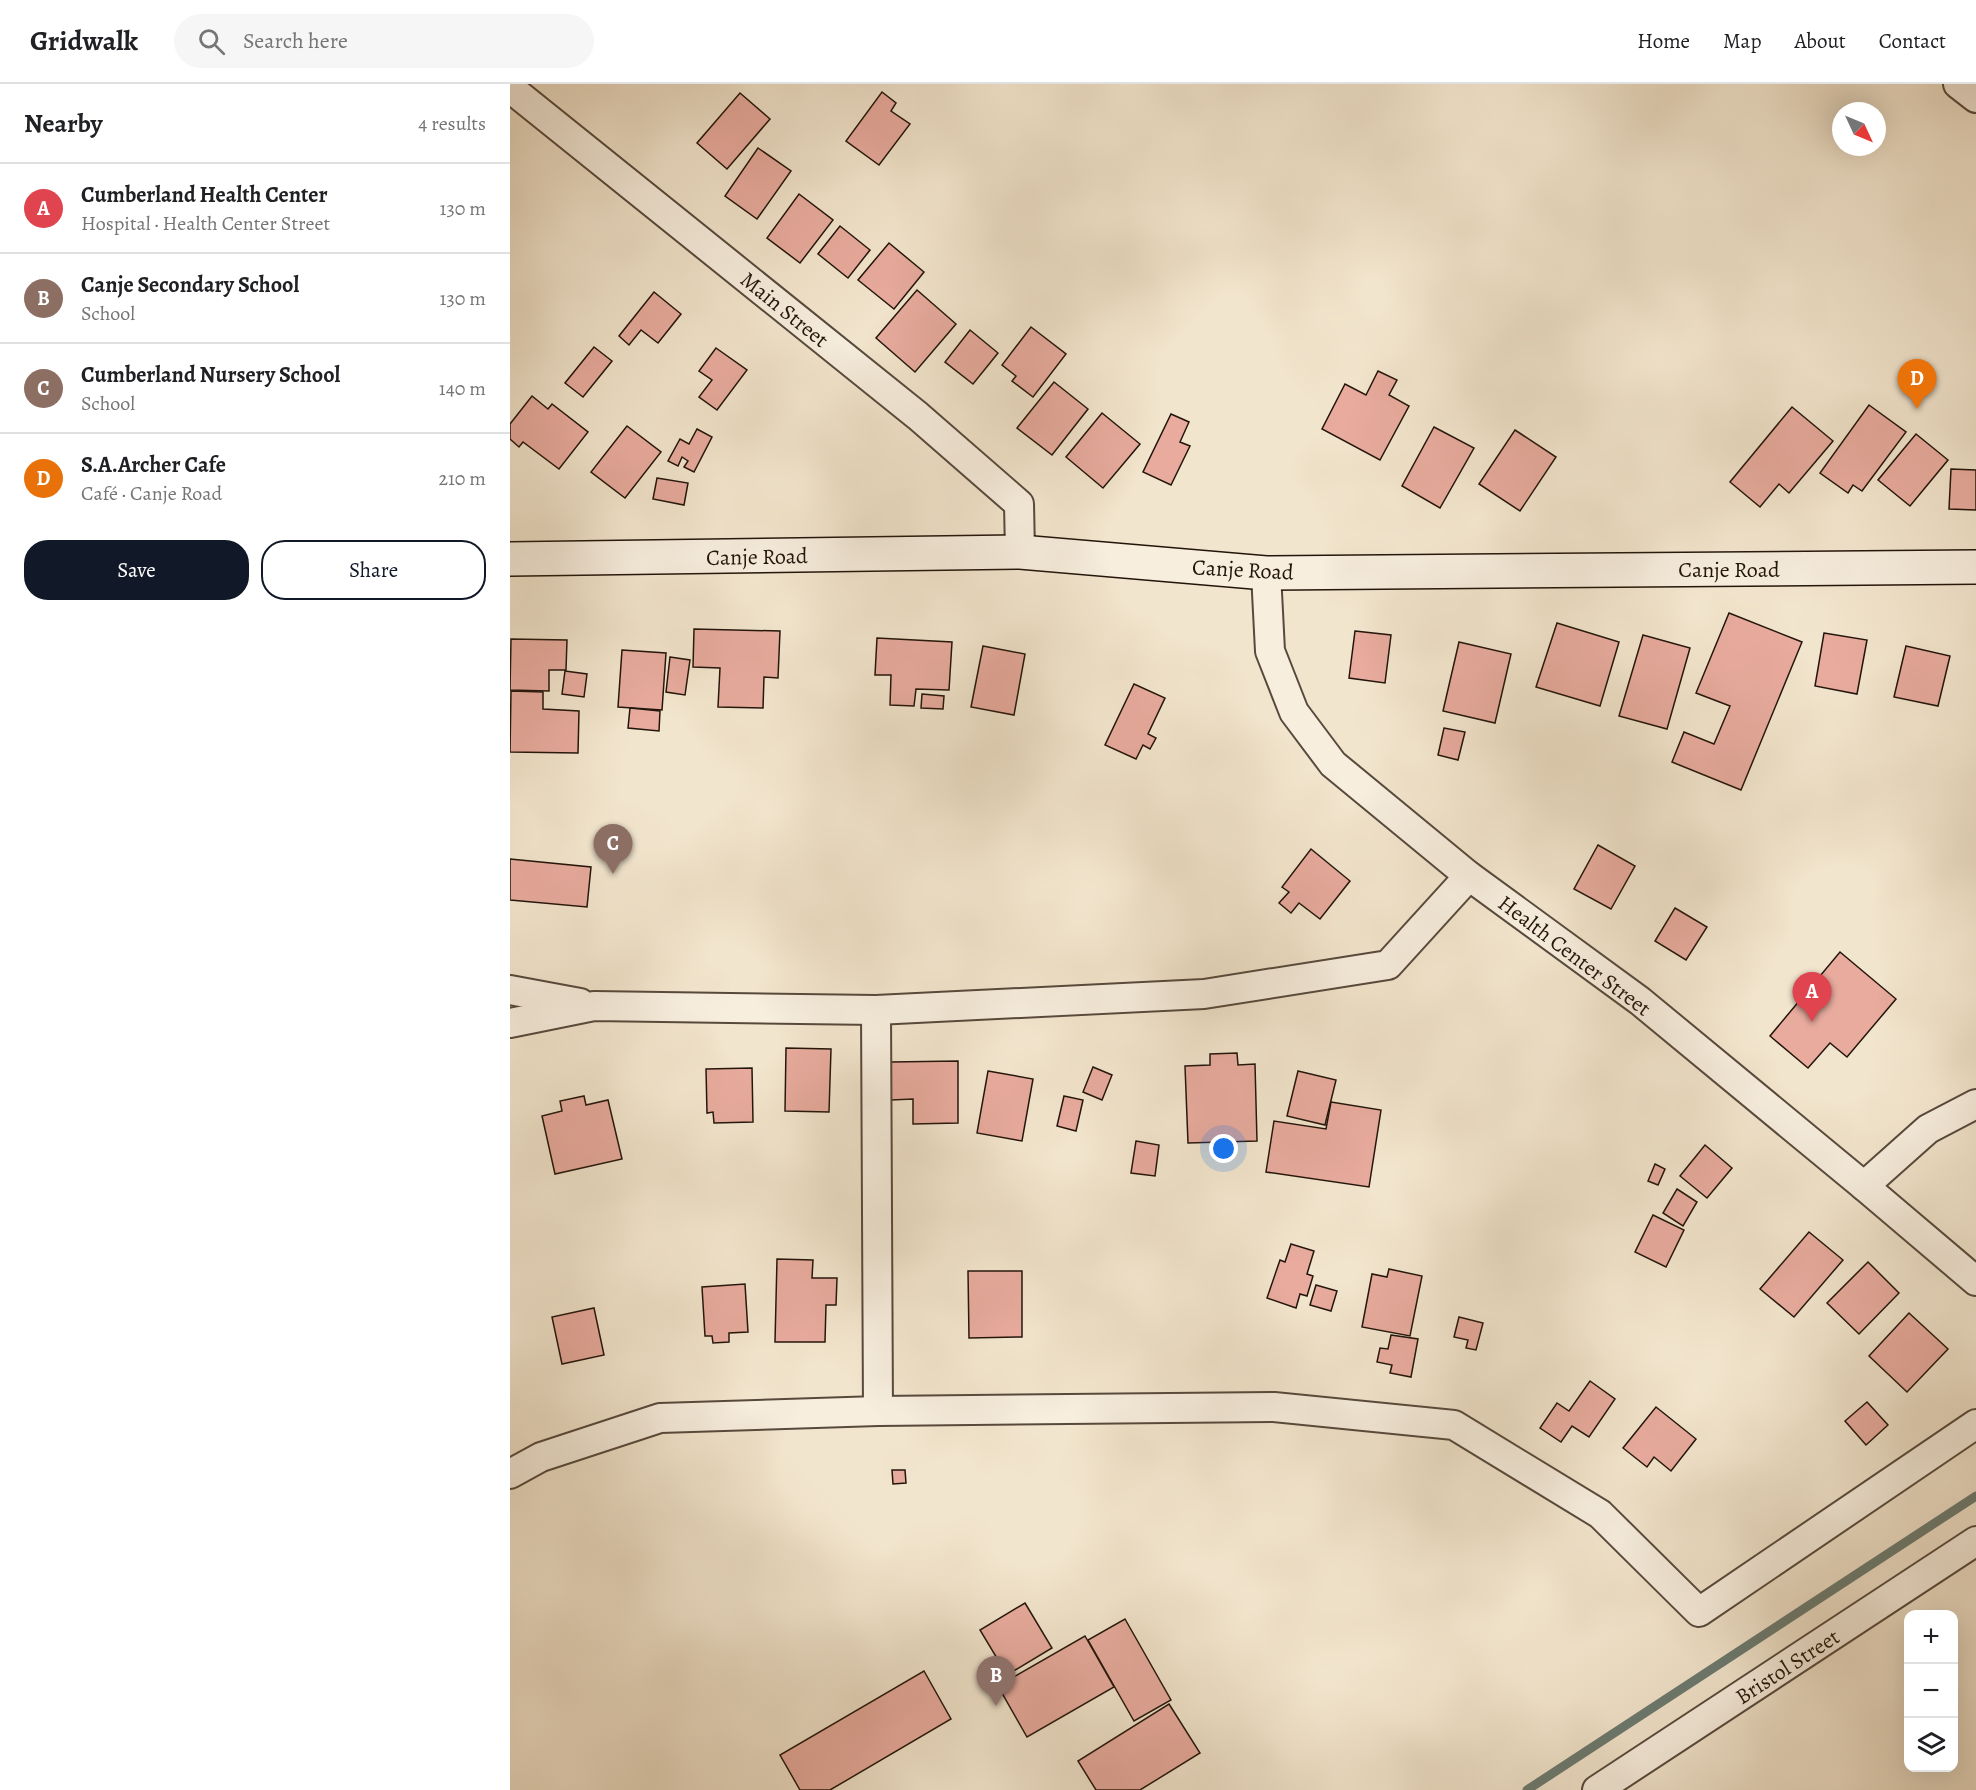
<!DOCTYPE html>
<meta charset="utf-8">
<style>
:root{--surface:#fff;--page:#f6f6f6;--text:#202124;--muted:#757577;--line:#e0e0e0;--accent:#111827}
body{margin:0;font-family:Alegreya,serif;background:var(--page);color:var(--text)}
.controls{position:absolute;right:18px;bottom:18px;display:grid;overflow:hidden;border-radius:12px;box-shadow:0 6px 24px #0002}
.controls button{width:54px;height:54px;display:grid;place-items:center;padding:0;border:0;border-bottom:2px solid var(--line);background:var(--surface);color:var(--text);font:30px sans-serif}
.compass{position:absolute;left:1322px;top:18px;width:54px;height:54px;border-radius:50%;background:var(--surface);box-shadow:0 6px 24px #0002;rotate:134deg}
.you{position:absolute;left:714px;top:1065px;width:21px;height:21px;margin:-15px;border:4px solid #fff;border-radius:50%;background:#1a73e8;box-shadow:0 0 0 9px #1a73e833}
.badge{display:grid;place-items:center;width:39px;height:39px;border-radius:50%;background:var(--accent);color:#fff;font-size:20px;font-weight:700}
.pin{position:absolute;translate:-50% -50px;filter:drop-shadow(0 2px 3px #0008)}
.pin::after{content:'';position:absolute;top:32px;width:21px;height:18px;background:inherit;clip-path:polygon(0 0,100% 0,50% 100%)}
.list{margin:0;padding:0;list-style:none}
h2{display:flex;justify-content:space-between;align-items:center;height:78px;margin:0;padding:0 24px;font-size:26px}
h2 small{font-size:20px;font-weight:400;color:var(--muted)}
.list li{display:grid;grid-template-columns:39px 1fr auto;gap:18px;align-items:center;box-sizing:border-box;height:90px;padding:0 24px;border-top:2px solid var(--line)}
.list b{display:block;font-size:22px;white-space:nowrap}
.list p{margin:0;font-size:20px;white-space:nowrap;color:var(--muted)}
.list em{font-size:20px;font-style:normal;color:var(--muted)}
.actions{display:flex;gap:12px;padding:18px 24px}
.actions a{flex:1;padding:14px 0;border:2px solid var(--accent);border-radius:24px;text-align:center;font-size:21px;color:var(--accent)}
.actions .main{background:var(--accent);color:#fff}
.icon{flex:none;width:33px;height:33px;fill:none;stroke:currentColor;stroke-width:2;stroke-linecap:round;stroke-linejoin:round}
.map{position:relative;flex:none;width:1466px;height:1706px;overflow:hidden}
header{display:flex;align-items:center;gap:36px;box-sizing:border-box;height:84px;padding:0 30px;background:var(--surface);border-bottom:2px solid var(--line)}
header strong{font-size:28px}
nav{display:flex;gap:33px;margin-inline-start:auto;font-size:21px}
.search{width:420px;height:54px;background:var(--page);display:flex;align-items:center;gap:15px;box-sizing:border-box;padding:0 21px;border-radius:33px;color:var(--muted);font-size:22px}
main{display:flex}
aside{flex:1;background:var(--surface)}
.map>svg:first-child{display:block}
</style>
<header>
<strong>Gridwalk</strong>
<div class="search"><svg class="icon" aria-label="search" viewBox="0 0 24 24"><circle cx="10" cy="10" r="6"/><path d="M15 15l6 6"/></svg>Search here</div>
<nav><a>Home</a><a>Map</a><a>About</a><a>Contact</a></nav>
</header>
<main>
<aside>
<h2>Nearby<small>4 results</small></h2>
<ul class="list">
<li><span class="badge" style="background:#e0444e">A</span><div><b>Cumberland Health Center</b><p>Hospital · Health Center Street</p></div><em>130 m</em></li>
<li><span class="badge" style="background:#8d6e63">B</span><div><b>Canje Secondary School</b><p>School</p></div><em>130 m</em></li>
<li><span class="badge" style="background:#8d6e63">C</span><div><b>Cumberland Nursery School</b><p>School</p></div><em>140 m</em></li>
<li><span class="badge" style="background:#e8710a">D</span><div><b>S.A.Archer Cafe</b><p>Café · Canje Road</p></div><em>210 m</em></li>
</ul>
<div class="actions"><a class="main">Save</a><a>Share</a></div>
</aside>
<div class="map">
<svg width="1466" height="1706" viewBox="0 0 1466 1706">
<rect width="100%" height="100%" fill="#f2e5cd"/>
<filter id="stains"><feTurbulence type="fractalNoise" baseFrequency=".00333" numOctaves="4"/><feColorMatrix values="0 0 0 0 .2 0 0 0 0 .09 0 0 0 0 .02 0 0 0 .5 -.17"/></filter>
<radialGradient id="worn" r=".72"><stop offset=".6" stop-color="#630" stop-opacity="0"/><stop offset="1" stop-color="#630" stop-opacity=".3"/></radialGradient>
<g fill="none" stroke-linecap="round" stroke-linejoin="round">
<path stroke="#6b7b71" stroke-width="9" d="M1017,1706L1466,1412"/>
</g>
<g fill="#e8ab9e" stroke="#23150b" stroke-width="1.5">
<path d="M372,8L386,19L381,27L400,40L369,81L336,57Z"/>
<path d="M230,9L260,35L217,85L187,59Z"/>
<path d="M248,64L281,87L247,135L215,112Z"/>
<path d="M289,110L323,136L290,179L257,154Z"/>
<path d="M330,142L360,166L338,194L308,170Z"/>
<path d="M379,159L414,188L384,225L348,196Z"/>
<path d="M407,206L446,240L405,288L366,254Z"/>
<path d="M144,208L171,230L148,259L131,246L119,261L109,252Z"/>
<path d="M521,243L556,270L523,313L502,297L506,292L492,281Z"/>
<path d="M460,246L488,269L463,300L435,278Z"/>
<path d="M84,263L102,277L73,313L55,299Z"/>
<path d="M206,264L237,286L207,326L189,313L202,296L189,287Z"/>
<path d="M868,287L887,296L879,311L899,322L870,376L812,345L835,300L856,311Z"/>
<path d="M544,298L578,325L542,371L507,344Z"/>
<path d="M22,312L38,325L42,320L78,348L49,385L13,358L9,363L0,355V340Z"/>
<path d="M1359,321L1396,348L1352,407L1343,401L1338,409L1310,389Z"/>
<path d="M1282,323L1323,357L1279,409L1269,400L1250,423L1220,398Z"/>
<path d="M592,329L630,360L593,404L556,373Z"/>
<path d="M661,330L679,338L670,358L680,362L661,401L633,388Z"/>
<path d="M117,342L151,368L115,414L81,388Z"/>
<path d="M924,343L964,364L930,424L892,402Z"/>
<path d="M187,345L202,353L184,388L174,383L178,377L172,373L168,382L158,377L170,355L179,360Z"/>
<path d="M1005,346L1046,373L1010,427L969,400Z"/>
<path d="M1406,350L1438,376L1400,422L1368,396Z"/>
<path d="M1441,385L1466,386V426L1439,425Z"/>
<path d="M147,394L178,399L174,421L143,415Z"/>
<path d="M1219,529L1292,558L1231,706L1162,678L1174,648L1204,660L1220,622L1186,609Z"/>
<path d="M1047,539L1109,558L1090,622L1026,603Z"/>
<path d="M184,545L270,547L268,594L254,593L253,624L208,623L210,584L183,583Z"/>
<path d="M845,547L881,551L875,599L839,594Z"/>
<path d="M1314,549L1357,556L1347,610L1305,602Z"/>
<path d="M1133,551L1180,564L1157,645L1109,632Z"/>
<path d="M367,554L442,558L439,606L406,605L404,622L380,621L381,591H365Z"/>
<path d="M1,555L57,556L56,586H39V607L0,606Z"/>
<path d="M949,558L1001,570L985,639L933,627Z"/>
<path d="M473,562L515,570L504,631L461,623Z"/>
<path d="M1396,562L1440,572L1428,622L1384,613Z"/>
<path d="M112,566L156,569L152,626L108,623Z"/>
<path d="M160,573L180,576L175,611L156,608Z"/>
<path d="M55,587L77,590L74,613L52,610Z"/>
<path d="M624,600L655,614L638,650L646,654L640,665L633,661L626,675L595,661Z"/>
<path d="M1,607L33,608V625L69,627L68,669L0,668Z"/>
<path d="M412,610L434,612L433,625L411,624Z"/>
<path d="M120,624L150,627L149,647L118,644Z"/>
<path d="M934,644L955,648L948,676L928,671Z"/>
<path d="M1088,761L1125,782L1101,825L1064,805Z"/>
<path d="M801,765L840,797L810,835L789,819L781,829L769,819L779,808L772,803Z"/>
<path d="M0,775L81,783L77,823L0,816Z"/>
<path d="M1165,824L1197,843L1176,876L1145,857Z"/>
<path d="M1330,868L1386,915L1337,973L1320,959L1298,984L1260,952Z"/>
<path d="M276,964L321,965L319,1028L275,1027Z"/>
<path d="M727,969L728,981L745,980L747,1057L678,1059L675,982L700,981V970Z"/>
<path d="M448,977V1039L403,1040V1015L381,1016V978Z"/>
<path d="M583,983L602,991L592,1016L573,1008Z"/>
<path d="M242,984L243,1038L204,1039L203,1028L197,1029L196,985Z"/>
<path d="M478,987L523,995L512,1057L467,1049Z"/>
<path d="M788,987L826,996L815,1041L777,1032Z"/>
<path d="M74,1012L76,1021L98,1016L112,1075L45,1090L32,1032L52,1027L50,1017Z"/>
<path d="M554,1012L573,1016L566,1047L547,1042Z"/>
<path d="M821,1018L871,1026L859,1103L756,1088L764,1037L816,1045Z"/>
<path d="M626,1057L649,1061L645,1092L621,1089Z"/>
<path d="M1195,1061L1222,1084L1197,1114L1170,1092Z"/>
<path d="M1145,1080L1155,1085L1148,1101L1138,1097Z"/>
<path d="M1167,1105L1187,1118L1173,1142L1153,1129Z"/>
<path d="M1143,1131L1174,1146L1156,1183L1125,1168Z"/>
<path d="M1299,1148L1333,1176L1284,1233L1250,1205Z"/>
<path d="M781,1160L804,1167L797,1190L803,1192L797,1212L790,1210L786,1224L757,1214L770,1176L775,1178Z"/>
<path d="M267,1175L303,1176L302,1194H327L326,1221H316L315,1258H265Z"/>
<path d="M1358,1178L1389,1209L1349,1250L1317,1219Z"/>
<path d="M879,1185L912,1192L900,1252L852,1243L862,1190L877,1193Z"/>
<path d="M458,1187H512V1253L459,1254Z"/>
<path d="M235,1200L238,1248L219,1249V1258L203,1259L202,1252H195L192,1203Z"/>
<path d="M806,1201L827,1207L821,1227L800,1221Z"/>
<path d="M84,1224L94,1271L52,1280L42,1233Z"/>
<path d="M1399,1229L1438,1265L1397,1308L1359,1272Z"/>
<path d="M949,1233L973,1239L966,1266L956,1264L958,1256L944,1253Z"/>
<path d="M881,1251L908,1255L901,1293L880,1289L882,1281L867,1278L870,1264L878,1265Z"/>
<path d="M1080,1297L1105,1315L1079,1353L1062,1342L1051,1358L1030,1344L1047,1319L1059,1327Z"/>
<path d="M1357,1318L1378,1341L1356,1361L1335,1337Z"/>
<path d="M1146,1323L1186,1355L1161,1387L1144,1373L1137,1383L1113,1364Z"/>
<path d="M382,1386H395L396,1399L383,1400Z"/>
<path d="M515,1519L542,1564L497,1591L470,1546Z"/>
<path d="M615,1535L661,1616L624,1637L578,1556Z"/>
<path d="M575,1552L604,1603L517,1653L488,1602Z"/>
<path d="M414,1587L441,1635L320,1706H290L270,1671Z"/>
<path d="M659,1620L690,1669L630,1706H586L568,1677Z"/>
</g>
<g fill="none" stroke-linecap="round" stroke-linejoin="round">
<g stroke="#57493c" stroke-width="32">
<g id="street">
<path d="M1448,0L1466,14"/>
<path d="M0,4L408,332L509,420L510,468"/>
<path d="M756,489L760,567L784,628L823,680L959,792L1130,917L1354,1102L1466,1197"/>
<path d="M0,906L70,919"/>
<path d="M366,926L368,1327"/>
<path d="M0,939L84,922L366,926L694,910L878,881L959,792"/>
<path d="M1354,1102L1418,1045L1466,1020"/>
<path d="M0,1390L31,1373L150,1334L368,1327L764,1323L944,1341L1090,1430L1189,1528L1466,1340"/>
<path d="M1087,1706L1466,1457"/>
</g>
</g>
<g stroke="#23150b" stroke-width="36">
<path id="secondary" d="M0,475L510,468L756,489L1466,483"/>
</g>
<use href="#street" stroke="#f7eede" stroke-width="28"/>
<use href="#secondary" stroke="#f7eede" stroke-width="33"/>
</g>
<g text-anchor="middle" stroke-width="4.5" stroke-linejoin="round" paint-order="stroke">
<g font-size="22" fill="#23150b" stroke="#f7eede">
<text transform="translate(275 225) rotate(39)" y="8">Main Street</text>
<text transform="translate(247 472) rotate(-1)" y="8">Canje Road</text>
<text transform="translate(733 485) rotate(3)" y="8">Canje Road</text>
<text x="1219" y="493">Canje Road</text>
<text transform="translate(1065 871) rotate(37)" y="8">Health Center Street</text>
<text transform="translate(1277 1582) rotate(-33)" y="8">Bristol Street</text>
</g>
</g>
<rect width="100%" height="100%" filter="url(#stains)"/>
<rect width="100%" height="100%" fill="url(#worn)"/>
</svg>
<div class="controls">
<button>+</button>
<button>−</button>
<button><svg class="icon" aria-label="layers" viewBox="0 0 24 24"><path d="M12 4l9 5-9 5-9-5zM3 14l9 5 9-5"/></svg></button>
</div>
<svg class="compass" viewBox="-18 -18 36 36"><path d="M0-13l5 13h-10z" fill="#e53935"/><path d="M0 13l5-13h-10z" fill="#757577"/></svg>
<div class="you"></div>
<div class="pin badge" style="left:1302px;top:938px;background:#e0444e">A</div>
<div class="pin badge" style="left:486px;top:1622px;background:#8d6e63">B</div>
<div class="pin badge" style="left:103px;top:790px;background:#8d6e63">C</div>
<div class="pin badge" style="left:1407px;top:325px;background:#e8710a">D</div>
</div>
</main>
